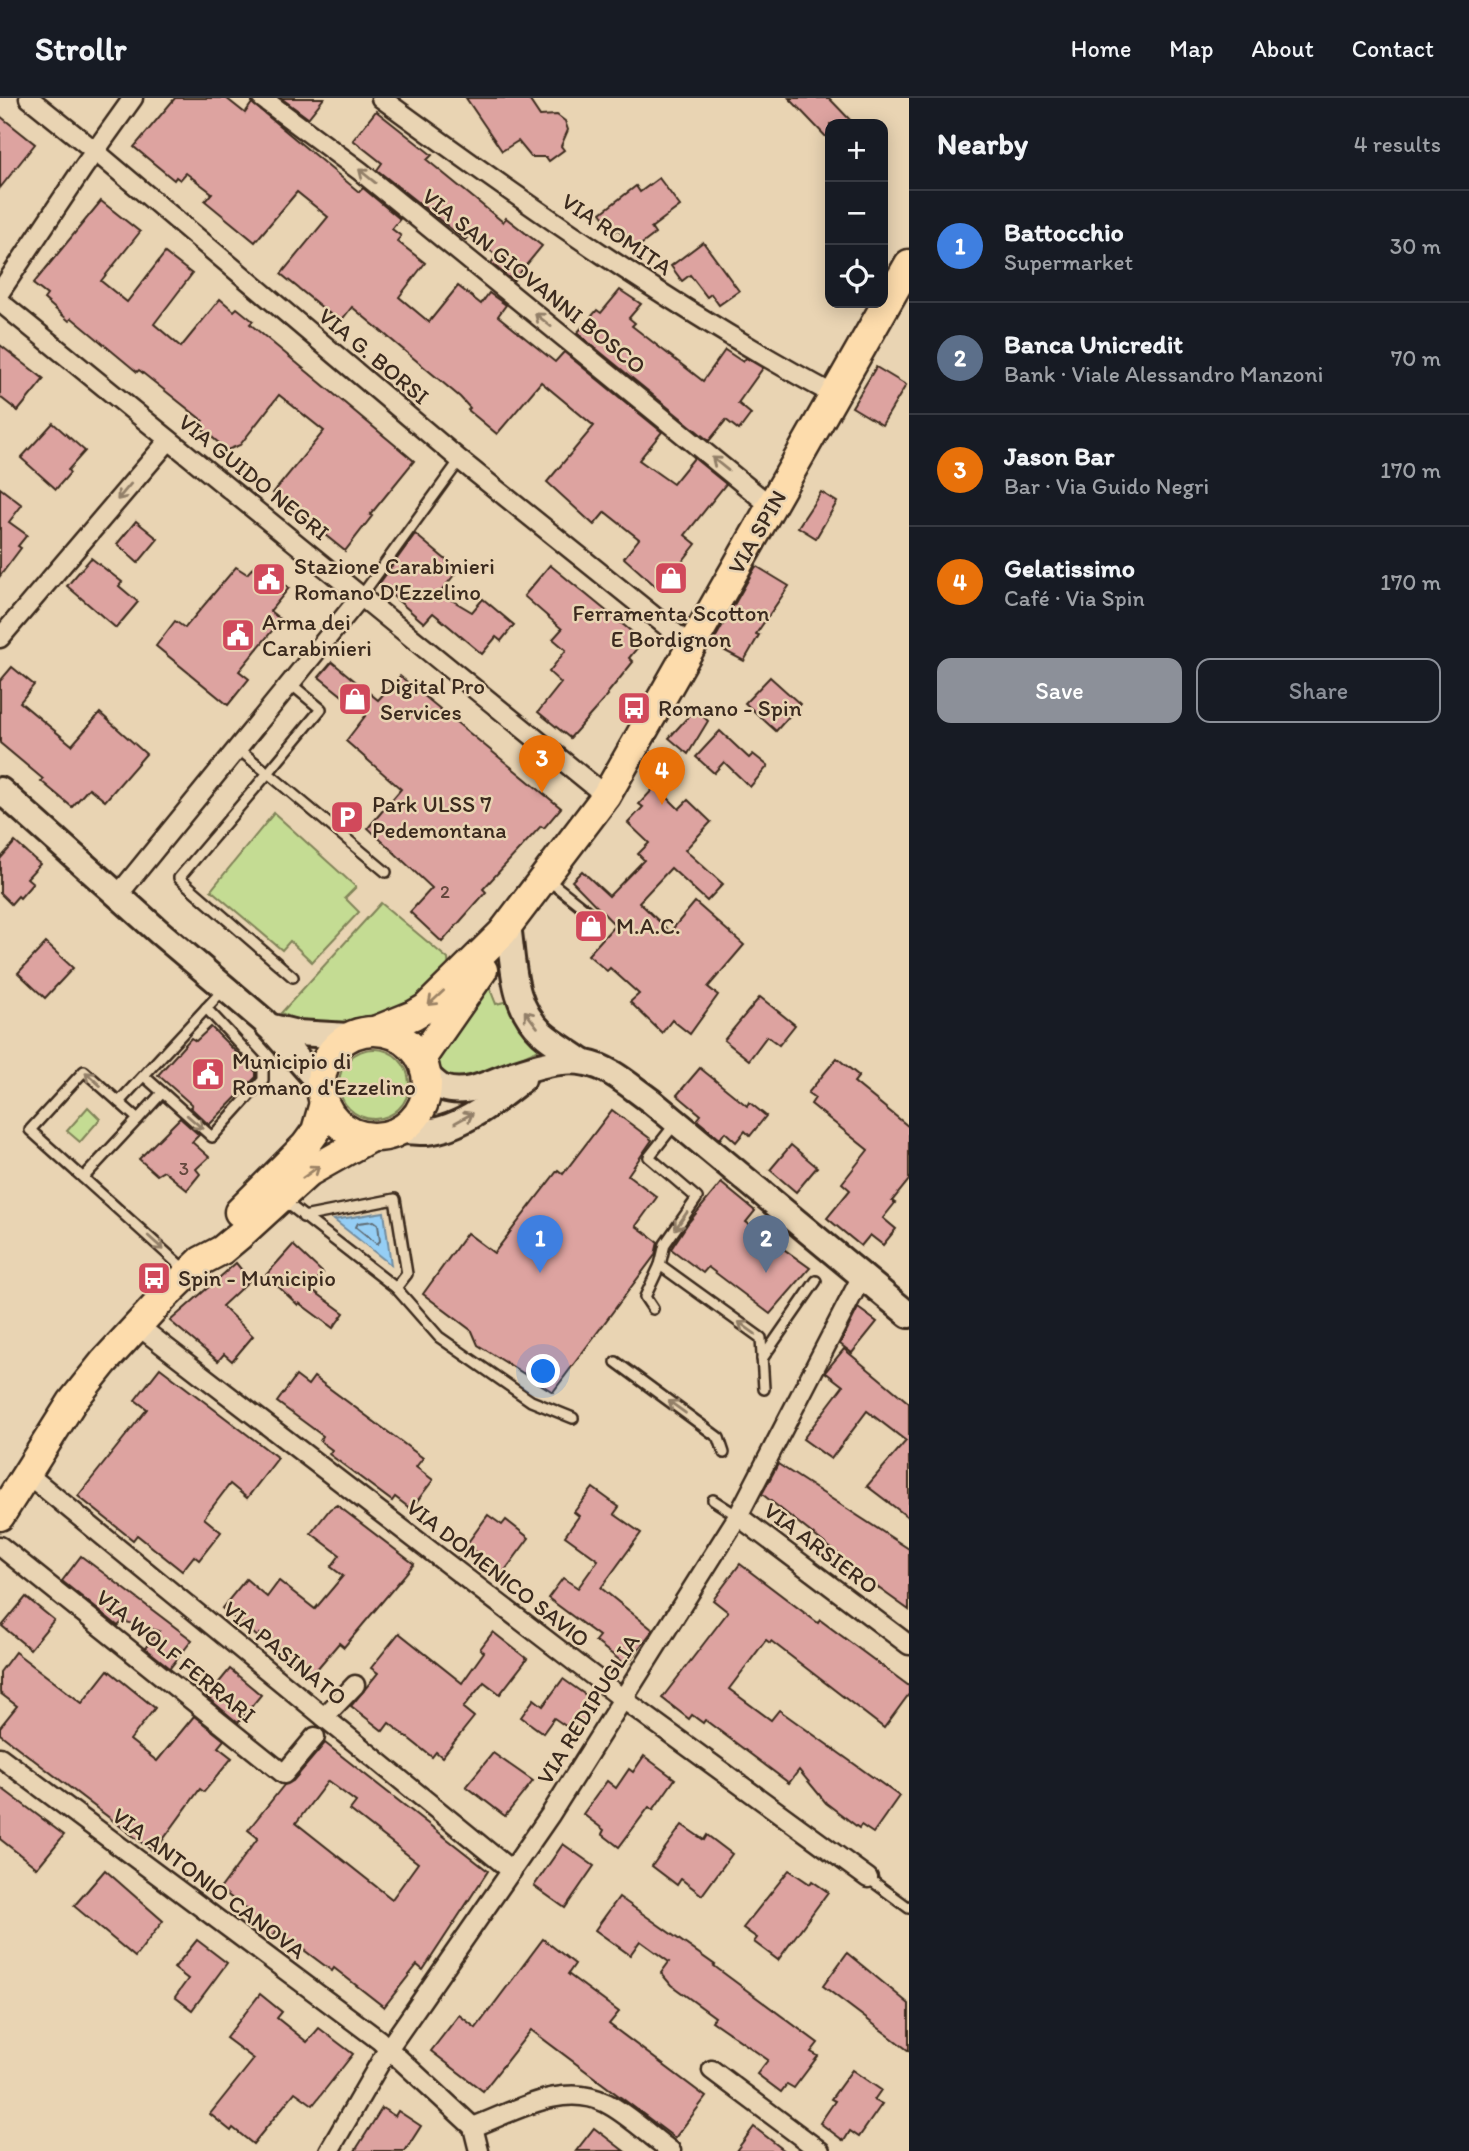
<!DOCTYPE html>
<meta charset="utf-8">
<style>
:root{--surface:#171b24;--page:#242831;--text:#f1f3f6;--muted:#9ea1a6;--line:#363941;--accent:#8c9099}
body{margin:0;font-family:Itim,sans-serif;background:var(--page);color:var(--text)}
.controls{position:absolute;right:21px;top:21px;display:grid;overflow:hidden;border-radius:14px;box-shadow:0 4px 18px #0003}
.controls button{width:63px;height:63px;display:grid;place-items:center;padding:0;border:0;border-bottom:2px solid var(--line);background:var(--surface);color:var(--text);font:35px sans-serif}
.you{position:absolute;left:544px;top:1274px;width:24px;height:24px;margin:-18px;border:5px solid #fff;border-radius:50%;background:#1a73e8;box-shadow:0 0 0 10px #1a73e833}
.badge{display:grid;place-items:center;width:46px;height:46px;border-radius:50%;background:var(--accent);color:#fff;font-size:23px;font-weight:700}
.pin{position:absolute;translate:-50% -58px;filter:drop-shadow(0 2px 4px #0008)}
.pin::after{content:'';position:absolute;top:37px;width:24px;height:21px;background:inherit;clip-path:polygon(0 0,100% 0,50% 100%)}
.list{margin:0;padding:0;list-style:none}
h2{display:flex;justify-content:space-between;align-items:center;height:91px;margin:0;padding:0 28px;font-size:30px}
h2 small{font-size:23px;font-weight:400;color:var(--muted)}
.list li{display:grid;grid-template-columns:46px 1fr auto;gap:21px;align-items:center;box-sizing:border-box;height:112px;padding:0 28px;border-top:2px solid var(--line)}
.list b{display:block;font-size:26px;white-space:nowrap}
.list p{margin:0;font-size:23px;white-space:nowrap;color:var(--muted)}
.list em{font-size:23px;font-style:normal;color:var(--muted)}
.actions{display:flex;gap:14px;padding:21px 28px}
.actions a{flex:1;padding:16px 0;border:2px solid var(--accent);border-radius:14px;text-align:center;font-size:24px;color:var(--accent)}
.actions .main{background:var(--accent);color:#fff}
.icon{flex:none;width:38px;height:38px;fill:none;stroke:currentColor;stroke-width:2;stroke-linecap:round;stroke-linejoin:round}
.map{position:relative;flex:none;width:909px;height:2053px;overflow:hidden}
header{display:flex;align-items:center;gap:42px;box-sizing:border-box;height:98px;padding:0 35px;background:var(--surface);border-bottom:2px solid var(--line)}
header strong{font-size:33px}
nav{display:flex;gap:38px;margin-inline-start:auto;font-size:24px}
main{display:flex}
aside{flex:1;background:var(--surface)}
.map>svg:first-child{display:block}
</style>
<header>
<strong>Strollr</strong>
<nav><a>Home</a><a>Map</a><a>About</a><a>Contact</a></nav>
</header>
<main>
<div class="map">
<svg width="909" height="2053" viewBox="0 0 909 2053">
<rect width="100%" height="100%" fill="#e9d4b3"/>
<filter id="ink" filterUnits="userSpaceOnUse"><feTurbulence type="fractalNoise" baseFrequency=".0143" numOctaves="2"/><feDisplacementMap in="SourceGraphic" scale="14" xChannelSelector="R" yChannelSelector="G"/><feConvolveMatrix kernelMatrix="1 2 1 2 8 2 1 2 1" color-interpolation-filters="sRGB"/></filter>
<g filter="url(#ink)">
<g fill="#c4dc93" stroke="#808358" stroke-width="2">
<path d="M274,715L356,789L345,800L359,814L312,864L290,843L282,852L211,792Z"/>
<path d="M381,805L448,861L449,875C439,884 430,894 420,901C398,915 333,930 307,925C298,923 289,918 281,915Z"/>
<path d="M488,886L496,906L509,903L545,949C519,957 479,986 453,981C447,979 444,975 440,970L439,962L444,950Z"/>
<circle cx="374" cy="986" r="35"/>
<path d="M88,1009L100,1021L80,1044L67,1033Z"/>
</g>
<path fill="#95cef5" stroke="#718c9f" stroke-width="2" d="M384,1114L391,1167L334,1122Z"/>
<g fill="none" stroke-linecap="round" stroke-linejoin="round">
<path stroke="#5f6c74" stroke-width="2" d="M374,1123L378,1126L380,1143L377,1146L356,1129L358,1125Z"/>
</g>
<g fill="#dda3a0" stroke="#3b2a1e" stroke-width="2" fill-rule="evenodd">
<path d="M175,0H226L245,15L252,5L359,94L363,90L400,121L392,131L401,138L397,143L425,165L399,199L429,224L458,188L481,206L489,195L506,207L498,218L555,264L564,254L662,334L639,362L673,386L694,360L726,386L685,437L696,446L660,492L624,460L639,441L605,414L594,427L547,384L594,328L541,284L497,336L468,312L470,310L460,299L352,209L340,224L281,176L328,119L297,94L255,144L205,103L212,95L186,75L180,82L176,79L174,82L134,49Z"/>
<path d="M281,0H324L308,20Z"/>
<path d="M466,0H528L540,18L557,17L565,23L568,32L561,48L564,52L549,63L546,59H531L518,43L502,53Z"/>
<path d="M789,0H829L854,26H830V43Z"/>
<path d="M376,13L432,57L427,62L503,124L506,120L542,148L513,183L491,165L497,158L470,136L465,142L377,72L382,65L353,42Z"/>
<path d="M0,18L35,46L0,90Z"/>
<path d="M659,80L680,108L651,130L655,136L634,152L618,131L615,134L601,115L636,88L640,94Z"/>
<path d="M101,103L140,134L101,183L127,204L165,155L192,176L154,226L181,249L220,201L234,213L237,210L253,223L250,226L414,363L370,417L372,418L345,453L273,395L324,333L279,297L240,347L227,352L199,328L203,323L139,272L137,274L72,220L69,223L44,201L47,197L33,186Z"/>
<path d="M703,144L739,193L719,207L711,196L707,199L690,177L682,183L671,168Z"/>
<path d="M620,192L641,206L629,220L635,225L632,228L703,283L725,252L743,264L746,260L763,270L738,305L751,316L739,332L726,322L709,343L577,235L597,212L601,215Z"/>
<path d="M0,247L44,281L18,313L0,299Z"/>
<path d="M876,269L906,287L882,327L852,309Z"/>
<path d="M53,325L85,353L68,372L70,375L56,391L21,360Z"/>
<path d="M0,390L22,407L9,424L27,437L18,448L21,450L0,478Z"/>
<path d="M821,394L837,404L816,440L798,429Z"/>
<path d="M136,423L158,441L138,465L117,446Z"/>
<path d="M415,436L458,472L440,495L472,514L483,501L514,527L501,543L496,539L482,556L433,515L424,525L379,486Z"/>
<path d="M91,460L122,484L119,488L138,504L116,530L67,488Z"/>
<path d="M257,465L289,490L270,513L281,522L239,573L249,581L228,607L156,548L175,523L185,530L236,469L247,476Z"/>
<path d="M550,467L643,543L629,560L633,564L607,596L608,597L570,640L538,614L561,585L549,574L566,552L553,541L562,531L524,498Z"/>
<path d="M756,468L789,488L756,536L759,537L744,563L712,546Z"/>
<path d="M332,564L378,602L400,578L561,710L544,730L541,728L483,791L486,794L442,844L410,814L432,790L368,730L401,691L346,643L366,617L319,579Z"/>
<path d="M12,569L34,587L20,604L72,647L100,615L146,656L105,703L89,690L72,709L41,683L43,681L0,645V583Z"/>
<path d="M770,579L800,606L776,633L745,605Z"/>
<path d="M695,611L708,623L688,656L669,640Z"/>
<path d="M720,633L749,660L753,656L768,668L750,689L724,664L714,675L696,659Z"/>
<path d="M656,688L679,711L688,702L711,724L685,752L723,786L707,803L671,770L639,804L670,834L695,804L744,847L708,889L718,897L690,936L672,922L662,935L630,904L639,896L610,870L607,873L588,857L615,827L572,783L582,773L609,798L644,762L638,756L649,745L628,725L643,709L639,706Z"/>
<path d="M15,744L40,766L27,780L33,785L20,800L18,798L11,806L0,795V761Z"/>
<path d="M46,845L73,870L45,900L18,875Z"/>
<path d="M760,899L795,927L779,947L767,938L749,962L724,942Z"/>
<path d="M211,929L256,974V979L209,1027L190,1009L192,1007L158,977L191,940L196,943Z"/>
<path d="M837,960L859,978L854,984L909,1029V1082L892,1103L895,1105L883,1120L896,1131L883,1147L870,1137L861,1148L827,1120L850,1092L842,1085L868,1052L811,1006L815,1000L808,995Z"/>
<path d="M700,970L747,1008L749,1004L766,1018L750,1038L745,1033L736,1044L725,1034L720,1041L697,1022L701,1017L677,997Z"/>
<path d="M612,1012L652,1042L628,1077L657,1099L636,1128L658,1144L655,1157L553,1294L478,1247L472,1233L423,1196L467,1135L494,1155L558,1072L563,1076Z"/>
<path d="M180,1020L199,1037L192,1044L209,1059L196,1071L200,1076L187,1092L164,1073L157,1077L139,1061Z"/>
<path d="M791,1047L817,1069L796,1094L770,1072Z"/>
<path d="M721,1085L755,1113L746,1124L810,1170L770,1216L708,1169L703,1175L671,1151L688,1125Z"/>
<path d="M293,1147L323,1175L310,1190L344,1215L333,1230L299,1205L298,1207L266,1177Z"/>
<path d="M236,1165L250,1182L222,1208L253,1238L232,1263L224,1256L218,1263L170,1223Z"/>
<path d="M858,1210L877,1224L852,1255L840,1246Z"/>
<path d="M844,1251L909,1305V1420L867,1388L906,1343L867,1313L831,1361L803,1341L843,1288L825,1274Z"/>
<path d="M160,1270L278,1360L247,1400L230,1386L204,1420L221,1434L199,1462L194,1458L182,1473L137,1437L133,1442L78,1398L147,1311L135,1302Z"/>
<path d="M296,1278L308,1287L314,1279L423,1360L416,1369L433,1382L411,1411L395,1399L392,1403L329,1356L332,1352L320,1343L323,1338L277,1304Z"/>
<path d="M778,1366L909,1451V1512L841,1463L843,1460L762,1396Z"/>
<path d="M593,1390L619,1409L614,1416L641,1435L601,1490L653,1532L626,1567L595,1543L599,1538L548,1500L563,1480L578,1490L598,1462L565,1438L579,1418L574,1414Z"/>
<path d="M337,1407L414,1466L344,1549L339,1545L311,1578L260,1536L258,1539L222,1510L246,1481L267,1499L279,1483L315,1511L343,1478L331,1469L340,1457L311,1435L330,1411Z"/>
<path d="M488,1417L502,1427L506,1422L529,1440L503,1475L466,1447Z"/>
<path d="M81,1458L192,1542L170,1570L145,1550L159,1533L123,1523L118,1528L62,1483Z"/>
<path d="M740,1466L818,1525L820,1522L909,1588V1596L884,1630L771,1543L770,1545L766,1542L729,1591L771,1622L779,1612L899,1698L873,1735L861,1727L859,1730L826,1705L799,1672L789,1685L705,1622L703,1625L692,1617L689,1621L662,1600L728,1514L713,1502Z"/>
<path d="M26,1499L54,1522L30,1551L2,1528Z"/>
<path d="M493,1534L527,1561L500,1596L484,1584L463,1610L474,1619L442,1659L436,1654L432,1659L389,1625L383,1633L351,1608L378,1575L371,1570L399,1535L462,1585L484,1554L480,1551Z"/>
<path d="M15,1554L82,1605L108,1572L155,1610L130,1642L157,1663L194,1618L224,1642L218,1649L232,1660L204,1694L200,1691L154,1754L0,1636V1629L17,1608L0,1595V1574Z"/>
<path d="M230,1571L261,1597L238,1625L207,1599Z"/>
<path d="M563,1581L597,1605L576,1635L554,1620L543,1635L521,1619L534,1601L543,1608Z"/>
<path d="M325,1645L488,1773L423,1872L417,1867L384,1909L334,1870L332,1873L277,1832L272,1839L247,1820L251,1815L220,1791L258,1740L248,1732L284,1687L293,1683ZM328,1683L356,1704L350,1712L418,1765L392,1801L296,1725Z"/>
<path d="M493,1655L533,1683L505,1718L466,1688Z"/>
<path d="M644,1658L675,1681L653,1712L649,1709L619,1749L602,1736L604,1732L583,1716L607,1683L616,1690L629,1671L633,1674Z"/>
<path d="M0,1689L64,1737L37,1770L0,1741Z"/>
<path d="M682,1727L704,1742L707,1737L732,1756L702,1797L681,1781L677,1787L652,1768Z"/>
<path d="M563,1746L594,1768L565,1810L534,1788Z"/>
<path d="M105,1772L163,1823L135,1859L74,1808Z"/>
<path d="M789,1772L810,1786L812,1783L828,1794L778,1862L754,1844L757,1840L743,1830Z"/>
<path d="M619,1799L715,1867L714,1868L818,1945L811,1954L818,1958L794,1990L787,1986L781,1994L757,1976L768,1962L712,1923L715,1919L671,1887L661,1875L669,1864L640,1843L630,1857L595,1832Z"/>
<path d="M543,1841L575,1866L568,1876L619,1914L609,1926L706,1999L675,2040L531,1932L483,1993L431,1953L459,1917L476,1930Z"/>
<path d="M197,1842L227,1865L192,1912L175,1899L188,1881L174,1870Z"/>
<path d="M847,1855L909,1906V1953L823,1888Z"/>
<path d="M260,1896L282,1914L277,1920L307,1944L319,1930L353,1956L313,2007L295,1994L253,2046L233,2030L231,2033L210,2016L254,1961L226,1940Z"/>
<path d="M852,1972L881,1992L874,2002L882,2006L859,2039L850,2033L844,2043L820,2025L835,2003L831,2001Z"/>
<path d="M382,2010L395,2018L398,2013L421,2028L405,2053H355Z"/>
<path d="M754,2029L785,2053H736Z"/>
<path d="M594,2030L624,2053H576Z"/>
</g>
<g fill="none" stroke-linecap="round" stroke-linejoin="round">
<g stroke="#3b2a1e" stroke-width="14">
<g id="lane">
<path d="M362,497L460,362"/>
<path d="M291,586L321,611L268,675L386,774"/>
<path d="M238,651L268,675L179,780L293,879"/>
<path d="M547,781L595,819"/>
<path d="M144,978L212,1039L263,982V971L206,910"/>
<path d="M119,1004L223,892"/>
<path d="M138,1021L162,995"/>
<path d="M83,1080L138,1021L84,973L30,1032C82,1079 135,1126 187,1174"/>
<path d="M283,1102L396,1190L439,1239L531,1303L573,1320"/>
<path d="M303,1119L395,1101L407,1176L396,1190"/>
<path d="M660,1167L761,1240L764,1291"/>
<path d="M653,1211L645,1199L660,1167L665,1146L697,1100L649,1059L675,1026"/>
<path d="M762,1261L816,1183"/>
<path d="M616,1264L719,1340L724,1355"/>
<path d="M713,1402L738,1418"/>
<path d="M868,1780L909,1810"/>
</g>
</g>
<g stroke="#3b2a1e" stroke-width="23">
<g id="street">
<path d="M29,0L95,53L460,362L691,548"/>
<path d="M262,0L360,73L772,409"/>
<path d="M381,0C527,107 676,212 836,298"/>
<path d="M0,194L83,70L133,0"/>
<path d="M0,204L606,698"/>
<path d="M0,540L169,342"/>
<path d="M118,797L362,497"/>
<path d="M137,1227L623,1601L868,1780"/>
<path d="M26,1375L512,1773"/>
<path d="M738,1418L909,1547"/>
<path d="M0,1448L284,1676L315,1639"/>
<path d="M324,1619L355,1587"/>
<path d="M0,1659L379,1942L473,2029L479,2053"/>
<path d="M712,1972L820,2053"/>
<path d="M473,2029C514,2014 563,1983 606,2005C625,2014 653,2040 671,2053"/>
<path d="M329,2053L388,1951L550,1717L738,1418L862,1178"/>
</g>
</g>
<g stroke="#3b2a1e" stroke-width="30">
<g id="secondary">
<path d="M0,692L159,834L264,923L321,987"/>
<path d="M508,827C514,866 511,906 542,935C554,946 570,954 583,964"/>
<path d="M268,928L297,935L349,938"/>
<path d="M426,976C431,981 437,987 443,990C468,999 494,982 516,975C536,968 565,960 586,965C610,969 631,989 651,1003L909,1217"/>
<path d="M398,1033C408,1033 417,1034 426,1034C461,1031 497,1002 523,981"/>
</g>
</g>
<g stroke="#3b2a1e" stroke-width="33">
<g id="primary">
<path d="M377,932L414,917L426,910L502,835L606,698L909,166"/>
<circle cx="374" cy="986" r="53"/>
<path d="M421,961L483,872"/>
<path d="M239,1114L305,1048L316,1033L324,1005"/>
<path d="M0,1418L72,1304L104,1264L164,1199L201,1163L222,1152L240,1137L309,1074L371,1039"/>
</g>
</g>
<use href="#lane" stroke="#e9d4b3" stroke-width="9"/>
<use href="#street" stroke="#e9d4b3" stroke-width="18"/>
<use href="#secondary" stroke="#e9d4b3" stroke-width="24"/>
<use href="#primary" stroke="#fddcac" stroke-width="28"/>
</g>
<defs><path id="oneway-shaft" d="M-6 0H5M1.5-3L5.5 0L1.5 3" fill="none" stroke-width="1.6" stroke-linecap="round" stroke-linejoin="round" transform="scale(1.75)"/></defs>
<g stroke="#927f68">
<use href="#oneway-shaft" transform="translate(367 78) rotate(-141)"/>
<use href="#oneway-shaft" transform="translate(543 222) rotate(-141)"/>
<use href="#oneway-shaft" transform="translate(720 366) rotate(-141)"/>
<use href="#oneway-shaft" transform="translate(124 394) rotate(130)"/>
<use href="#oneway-shaft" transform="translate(531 921) rotate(-128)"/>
<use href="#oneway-shaft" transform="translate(93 981) rotate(-138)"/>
<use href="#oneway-shaft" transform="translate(464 1020) rotate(-29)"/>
<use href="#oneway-shaft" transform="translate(195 1024) rotate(41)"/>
<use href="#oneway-shaft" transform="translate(681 1123) rotate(125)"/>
<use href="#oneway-shaft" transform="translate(156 1145) rotate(42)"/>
<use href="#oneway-shaft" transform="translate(747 1230) rotate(-144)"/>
<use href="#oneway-shaft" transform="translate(677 1309) rotate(-144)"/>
</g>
<g stroke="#9c8365">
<use href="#oneway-shaft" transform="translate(436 900) rotate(137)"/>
<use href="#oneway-shaft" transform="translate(311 1074) rotate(-36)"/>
</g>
</g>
<defs>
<g id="shop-square" transform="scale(1.75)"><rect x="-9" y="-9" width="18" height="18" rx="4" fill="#d1495b" stroke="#e9d4b3"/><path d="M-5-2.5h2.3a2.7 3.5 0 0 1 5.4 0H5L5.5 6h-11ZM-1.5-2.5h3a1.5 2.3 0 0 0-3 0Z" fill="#fff"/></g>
<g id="civic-square" transform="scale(1.75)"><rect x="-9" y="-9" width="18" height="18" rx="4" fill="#d1495b" stroke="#e9d4b3"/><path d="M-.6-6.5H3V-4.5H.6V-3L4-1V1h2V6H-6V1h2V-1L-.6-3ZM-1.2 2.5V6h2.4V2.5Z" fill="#fff"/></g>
<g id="bus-square" transform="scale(1.75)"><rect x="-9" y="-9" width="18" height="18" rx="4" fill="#d1495b" stroke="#e9d4b3"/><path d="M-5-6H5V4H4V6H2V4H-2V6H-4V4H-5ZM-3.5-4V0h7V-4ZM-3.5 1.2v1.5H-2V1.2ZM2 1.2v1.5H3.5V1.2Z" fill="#fff"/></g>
<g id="parking-square" transform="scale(1.75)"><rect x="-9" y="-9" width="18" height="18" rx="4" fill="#d1495b" stroke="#e9d4b3"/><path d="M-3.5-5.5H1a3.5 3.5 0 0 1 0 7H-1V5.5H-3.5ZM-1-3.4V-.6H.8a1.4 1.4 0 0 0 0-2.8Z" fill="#fff"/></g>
</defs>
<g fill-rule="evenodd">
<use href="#shop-square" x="671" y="480"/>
<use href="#civic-square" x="269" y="481"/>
<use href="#civic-square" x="238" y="537"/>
<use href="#shop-square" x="355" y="601"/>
<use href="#bus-square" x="634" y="610"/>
<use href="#parking-square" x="347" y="719"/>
<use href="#shop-square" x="591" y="828"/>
<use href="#civic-square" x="208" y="976"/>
<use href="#bus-square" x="154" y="1180"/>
</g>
<g text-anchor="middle" stroke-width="5" stroke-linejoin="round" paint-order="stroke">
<g font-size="19" fill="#64483e">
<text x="445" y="800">2</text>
<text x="184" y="1077">3</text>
</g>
<g font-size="23" fill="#3b2a1e" stroke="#e9d4b3">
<text transform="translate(617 136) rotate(34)" y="8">VIA ROMITA</text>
<text transform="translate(534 183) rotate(39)" y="8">VIA SAN GIOVANNI BOSCO</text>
<text transform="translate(374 258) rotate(40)" y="8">VIA G. BORSI</text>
<text transform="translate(254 379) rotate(39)" y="8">VIA GUIDO NEGRI</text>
<text transform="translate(757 434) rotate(-60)" y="8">VIA SPIN</text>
<text transform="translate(821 1450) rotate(37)" y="8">VIA ARSIERO</text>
<text transform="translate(498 1475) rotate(38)" y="8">VIA DOMENICO SAVIO</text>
<text transform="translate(285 1555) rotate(39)" y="8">VIA PASINATO</text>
<text transform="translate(176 1558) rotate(39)" y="8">VIA WOLF FERRARI</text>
<text transform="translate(588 1611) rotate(-58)" y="8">VIA REDIPUGLIA</text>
<text transform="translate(209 1785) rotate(37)" y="8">VIA ANTONIO CANOVA</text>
</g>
<g font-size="23" fill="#3b2a1e" stroke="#e9d4b3" text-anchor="start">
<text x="294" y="476">Stazione Carabinieri<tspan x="294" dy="26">Romano D'Ezzelino</tspan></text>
<text x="671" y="523" text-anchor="middle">Ferramenta Scotton<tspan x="671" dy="26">E Bordignon</tspan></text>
<text x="262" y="532">Arma dei<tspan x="262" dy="26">Carabinieri</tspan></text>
<text x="380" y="596">Digital Pro<tspan x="380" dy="26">Services</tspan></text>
<text x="658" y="618">Romano - Spin</text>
<text x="372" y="714">Park ULSS 7<tspan x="372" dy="26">Pedemontana</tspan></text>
<text x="616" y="836">M.A.C.</text>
<text x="232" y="971">Municipio di<tspan x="232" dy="26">Romano d'Ezzelino</tspan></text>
<text x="178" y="1188">Spin - Municipio</text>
</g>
</g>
</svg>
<div class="controls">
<button>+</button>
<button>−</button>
<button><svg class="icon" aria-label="locate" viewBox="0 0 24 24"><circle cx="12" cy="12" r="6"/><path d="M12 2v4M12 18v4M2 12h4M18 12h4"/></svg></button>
</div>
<div class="you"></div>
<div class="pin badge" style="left:540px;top:1175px;background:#3f7fe0">1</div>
<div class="pin badge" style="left:766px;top:1175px;background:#5c6f8a">2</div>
<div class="pin badge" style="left:542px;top:695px;background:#e8710a">3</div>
<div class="pin badge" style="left:662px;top:707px;background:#e8710a">4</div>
</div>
<aside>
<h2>Nearby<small>4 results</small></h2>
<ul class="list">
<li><span class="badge" style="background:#3f7fe0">1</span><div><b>Battocchio</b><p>Supermarket</p></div><em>30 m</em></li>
<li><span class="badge" style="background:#5c6f8a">2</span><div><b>Banca Unicredit</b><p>Bank · Viale Alessandro Manzoni</p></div><em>70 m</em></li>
<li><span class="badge" style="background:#e8710a">3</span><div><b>Jason Bar</b><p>Bar · Via Guido Negri</p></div><em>170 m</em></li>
<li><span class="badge" style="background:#e8710a">4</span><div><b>Gelatissimo</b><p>Café · Via Spin</p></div><em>170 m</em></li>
</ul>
<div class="actions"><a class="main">Save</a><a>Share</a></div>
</aside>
</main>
